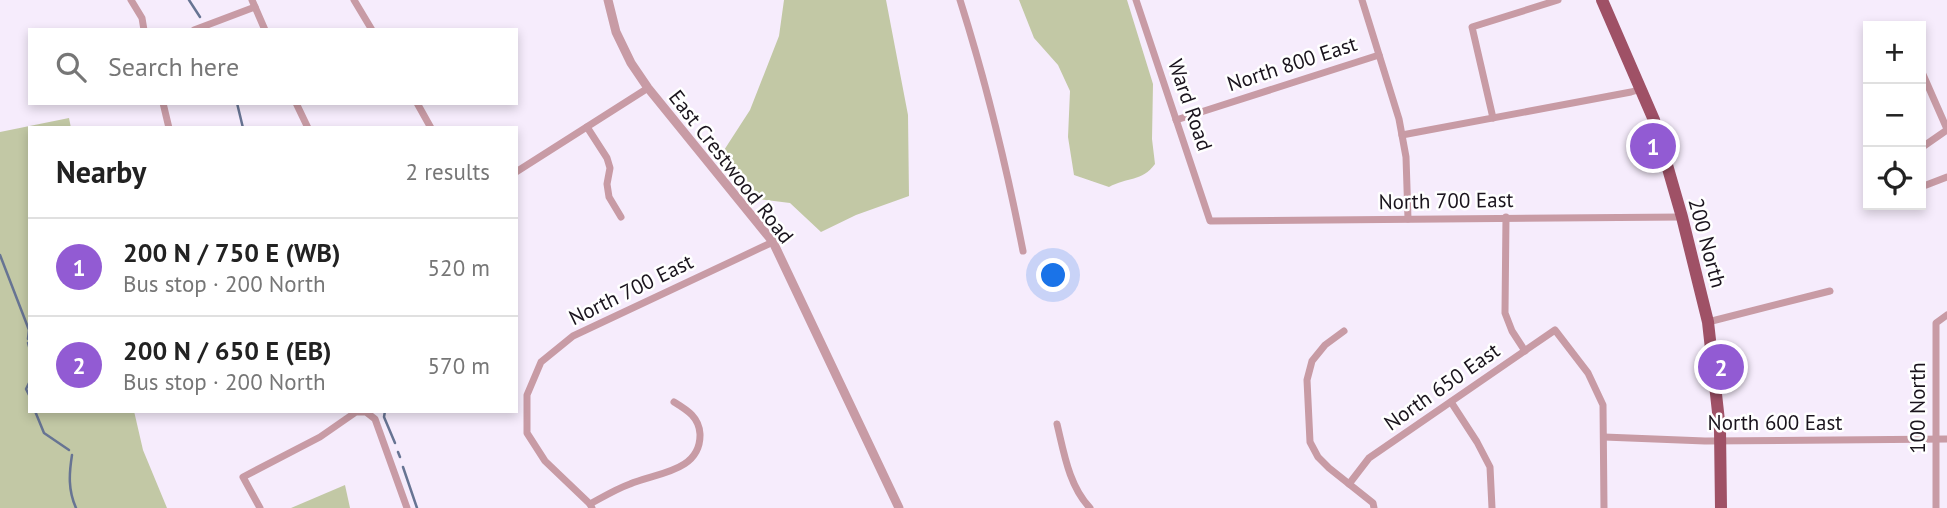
<!DOCTYPE html>
<meta charset="utf-8">
<style>
:root{--surface:#fff;--page:#f2f2f2;--text:#222;--muted:#767676;--line:#e0e0e0;--accent:#925bd3}
body{margin:0;font-family:"PT Sans",sans-serif;background:var(--page);color:var(--text)}
.controls{position:absolute;right:21px;top:21px;display:grid;overflow:hidden;border-radius:0px;box-shadow:0 4px 10px #0003}
.controls button{width:63px;height:63px;display:grid;place-items:center;padding:0;border:0;border-bottom:2px solid var(--line);background:var(--surface);color:var(--text);font:35px sans-serif}
.you{position:absolute;left:1054px;top:276px;width:24px;height:24px;margin:-18px;border:5px solid #fff;border-radius:50%;background:#1a73e8;box-shadow:0 0 0 10px #1a73e833}
.badge{display:grid;place-items:center;width:46px;height:46px;border-radius:50%;background:var(--accent);color:#fff;font-size:23px;font-weight:700}
.pin{position:absolute;translate:-50% -50%;border:4px solid #fff;box-shadow:0 2px 7px #0006}
.list{margin:0;padding:0;list-style:none}
h2{display:flex;justify-content:space-between;align-items:center;height:91px;margin:0;padding:0 28px;font-size:30px}
h2 small{font-size:23px;font-weight:400;color:var(--muted)}
.list li{display:grid;grid-template-columns:46px 1fr auto;gap:21px;align-items:center;box-sizing:border-box;height:98px;padding:0 28px;border-top:2px solid var(--line)}
.list b{display:block;font-size:26px;white-space:nowrap}
.list p{margin:0;font-size:23px;white-space:nowrap;color:var(--muted)}
.list em{font-size:23px;font-style:normal;color:var(--muted)}
.icon{flex:none;width:38px;height:38px;fill:none;stroke:currentColor;stroke-width:2;stroke-linecap:round;stroke-linejoin:round}
.map{position:relative;flex:none;width:1947px;height:508px;overflow:hidden}
.search{position:absolute;background:var(--surface);box-shadow:0 4px 10px #0003;left:28px;top:28px;width:490px;height:77px;display:flex;align-items:center;gap:18px;box-sizing:border-box;padding:0 24px;border-radius:0px;color:var(--muted);font-size:26px}
.panel{position:absolute;background:var(--surface);box-shadow:0 4px 10px #0003;left:28px;top:126px;width:490px;height:287px;border-radius:0px}
.map>svg:first-child{display:block}
</style>
<div class="map">
<svg width="1947" height="508" viewBox="0 0 1947 508">
<rect width="100%" height="100%" fill="#f6ecfc"/>
<g fill="#c2c8a5">
<path d="M784,0H886L908,115L909,196L856,215L821,232L790,203L751,198L717,161L750,110L779,36Z"/>
<path d="M1019,0H1127L1153,84L1152,139L1155,164C1142,182 1127,177 1109,187L1074,175L1068,137L1070,91L1058,65L1034,38Z"/>
<path d="M69,118L71,128H30V411H134L143,450L167,508H0V132Z"/>
<path d="M345,485L350,508H291Z"/>
</g>
<g fill="none" stroke-linecap="round" stroke-linejoin="round">
<g stroke="#677493" stroke-width="2.5">
<path d="M189,0L200,17"/>
<path d="M237,103L243,128"/>
<path d="M0,255L29,330L28,339"/>
<path d="M28,343L30,350"/>
<path d="M30,381L26,389L30,397"/>
<path d="M35,411L44,433L69,450"/>
<path d="M385,411L384,417L395,443"/>
<path d="M398,452L400,457"/>
<path d="M72,455C69,474 68,490 76,508"/>
<path d="M403,467L417,508"/>
</g>
<g stroke="#c89ba5" stroke-width="7">
<path d="M131,0L142,18L144,30"/>
<path d="M252,0L265,30"/>
<path d="M354,0L372,30"/>
<path d="M960,0C987,85 1006,164 1023,251"/>
<path d="M1136,0L1210,221L1682,217"/>
<path d="M1362,0L1399,119L1406,157L1408,219"/>
<path d="M194,30L255,7"/>
<path d="M1921,70L1947,129"/>
<path d="M163,103L169,128"/>
<path d="M296,103L308,128"/>
<path d="M417,103L431,128"/>
<path d="M1493,118L1472,27L1558,0"/>
<path d="M1176,120L1379,55"/>
<path d="M587,127L607,158L610,168L607,184L609,197L621,217"/>
<path d="M1402,135L1631,92L1641,89"/>
<path d="M1921,148L1947,130"/>
<path d="M516,172L648,88"/>
<path d="M1921,187L1947,177"/>
<path d="M1506,217L1505,313L1512,331L1525,351"/>
<path d="M1708,322L1830,291"/>
<path d="M1344,331L1325,345L1312,361L1307,380L1310,442L1318,457L1329,468L1373,503L1374,508"/>
<path d="M1451,402L1477,442L1490,467L1492,508"/>
<path d="M1057,424C1064,453 1069,486 1090,508"/>
<path d="M1604,437L1705,441L1947,439"/>
<path d="M1349,484L1369,458L1555,330L1588,373L1603,405L1604,508"/>
<path d="M590,504C603,497 616,489 630,484C655,473 701,472 700,434C699,417 687,410 674,402"/>
<path d="M260,508L243,477L320,437L356,412H366L375,419L407,508"/>
<path d="M592,508L590,504L545,461L527,433V395L541,362L573,336L773,242"/>
<path d="M1936,508V323L1947,315"/>
</g>
<path stroke="#c89ba5" stroke-width="9" d="M608,0L616,32L631,63L648,88L773,242L899,508"/>
<path stroke="#9f5166" stroke-width="12" d="M1602,0L1654,120L1682,217L1708,322L1720,430L1721,508"/>
</g>
<g text-anchor="middle" stroke-width="5" stroke-linejoin="round" paint-order="stroke">
<g font-size="21" fill="#1a141d" stroke="#fff">
<text transform="translate(1292 64) rotate(-18)" y="7">North 800 East</text>
<text transform="translate(1190 105) rotate(71)" y="7">Ward Road</text>
<text transform="translate(731 167) rotate(52)" y="7">East Crestwood Road</text>
<text transform="translate(1446 201) rotate(-1)" y="7">North 700 East</text>
<text transform="translate(1707 243) rotate(75)" y="7">200 North</text>
<text transform="translate(631 290) rotate(-26)" y="7">North 700 East</text>
<text transform="translate(1442 387) rotate(-35)" y="7">North 650 East</text>
<text transform="translate(1918 408) rotate(-90)" y="7">100 North</text>
<text x="1775" y="430">North 600 East</text>
</g>
</g>
</svg>
<div class="controls">
<button>+</button>
<button>−</button>
<button><svg class="icon" aria-label="locate" viewBox="0 0 24 24"><circle cx="12" cy="12" r="6"/><path d="M12 2v4M12 18v4M2 12h4M18 12h4"/></svg></button>
</div>
<div class="you"></div>
<div class="pin badge" style="left:1653px;top:146px">1</div>
<div class="pin badge" style="left:1721px;top:367px">2</div>
<div class="search"><svg class="icon" aria-label="search" viewBox="0 0 24 24"><circle cx="10" cy="10" r="6"/><path d="M15 15l6 6"/></svg>Search here</div>
<section class="panel">
<h2>Nearby<small>2 results</small></h2>
<ul class="list">
<li><span class="badge">1</span><div><b>200 N / 750 E (WB)</b><p>Bus stop · 200 North</p></div><em>520 m</em></li>
<li><span class="badge">2</span><div><b>200 N / 650 E (EB)</b><p>Bus stop · 200 North</p></div><em>570 m</em></li>
</ul>
</section>
</div>
